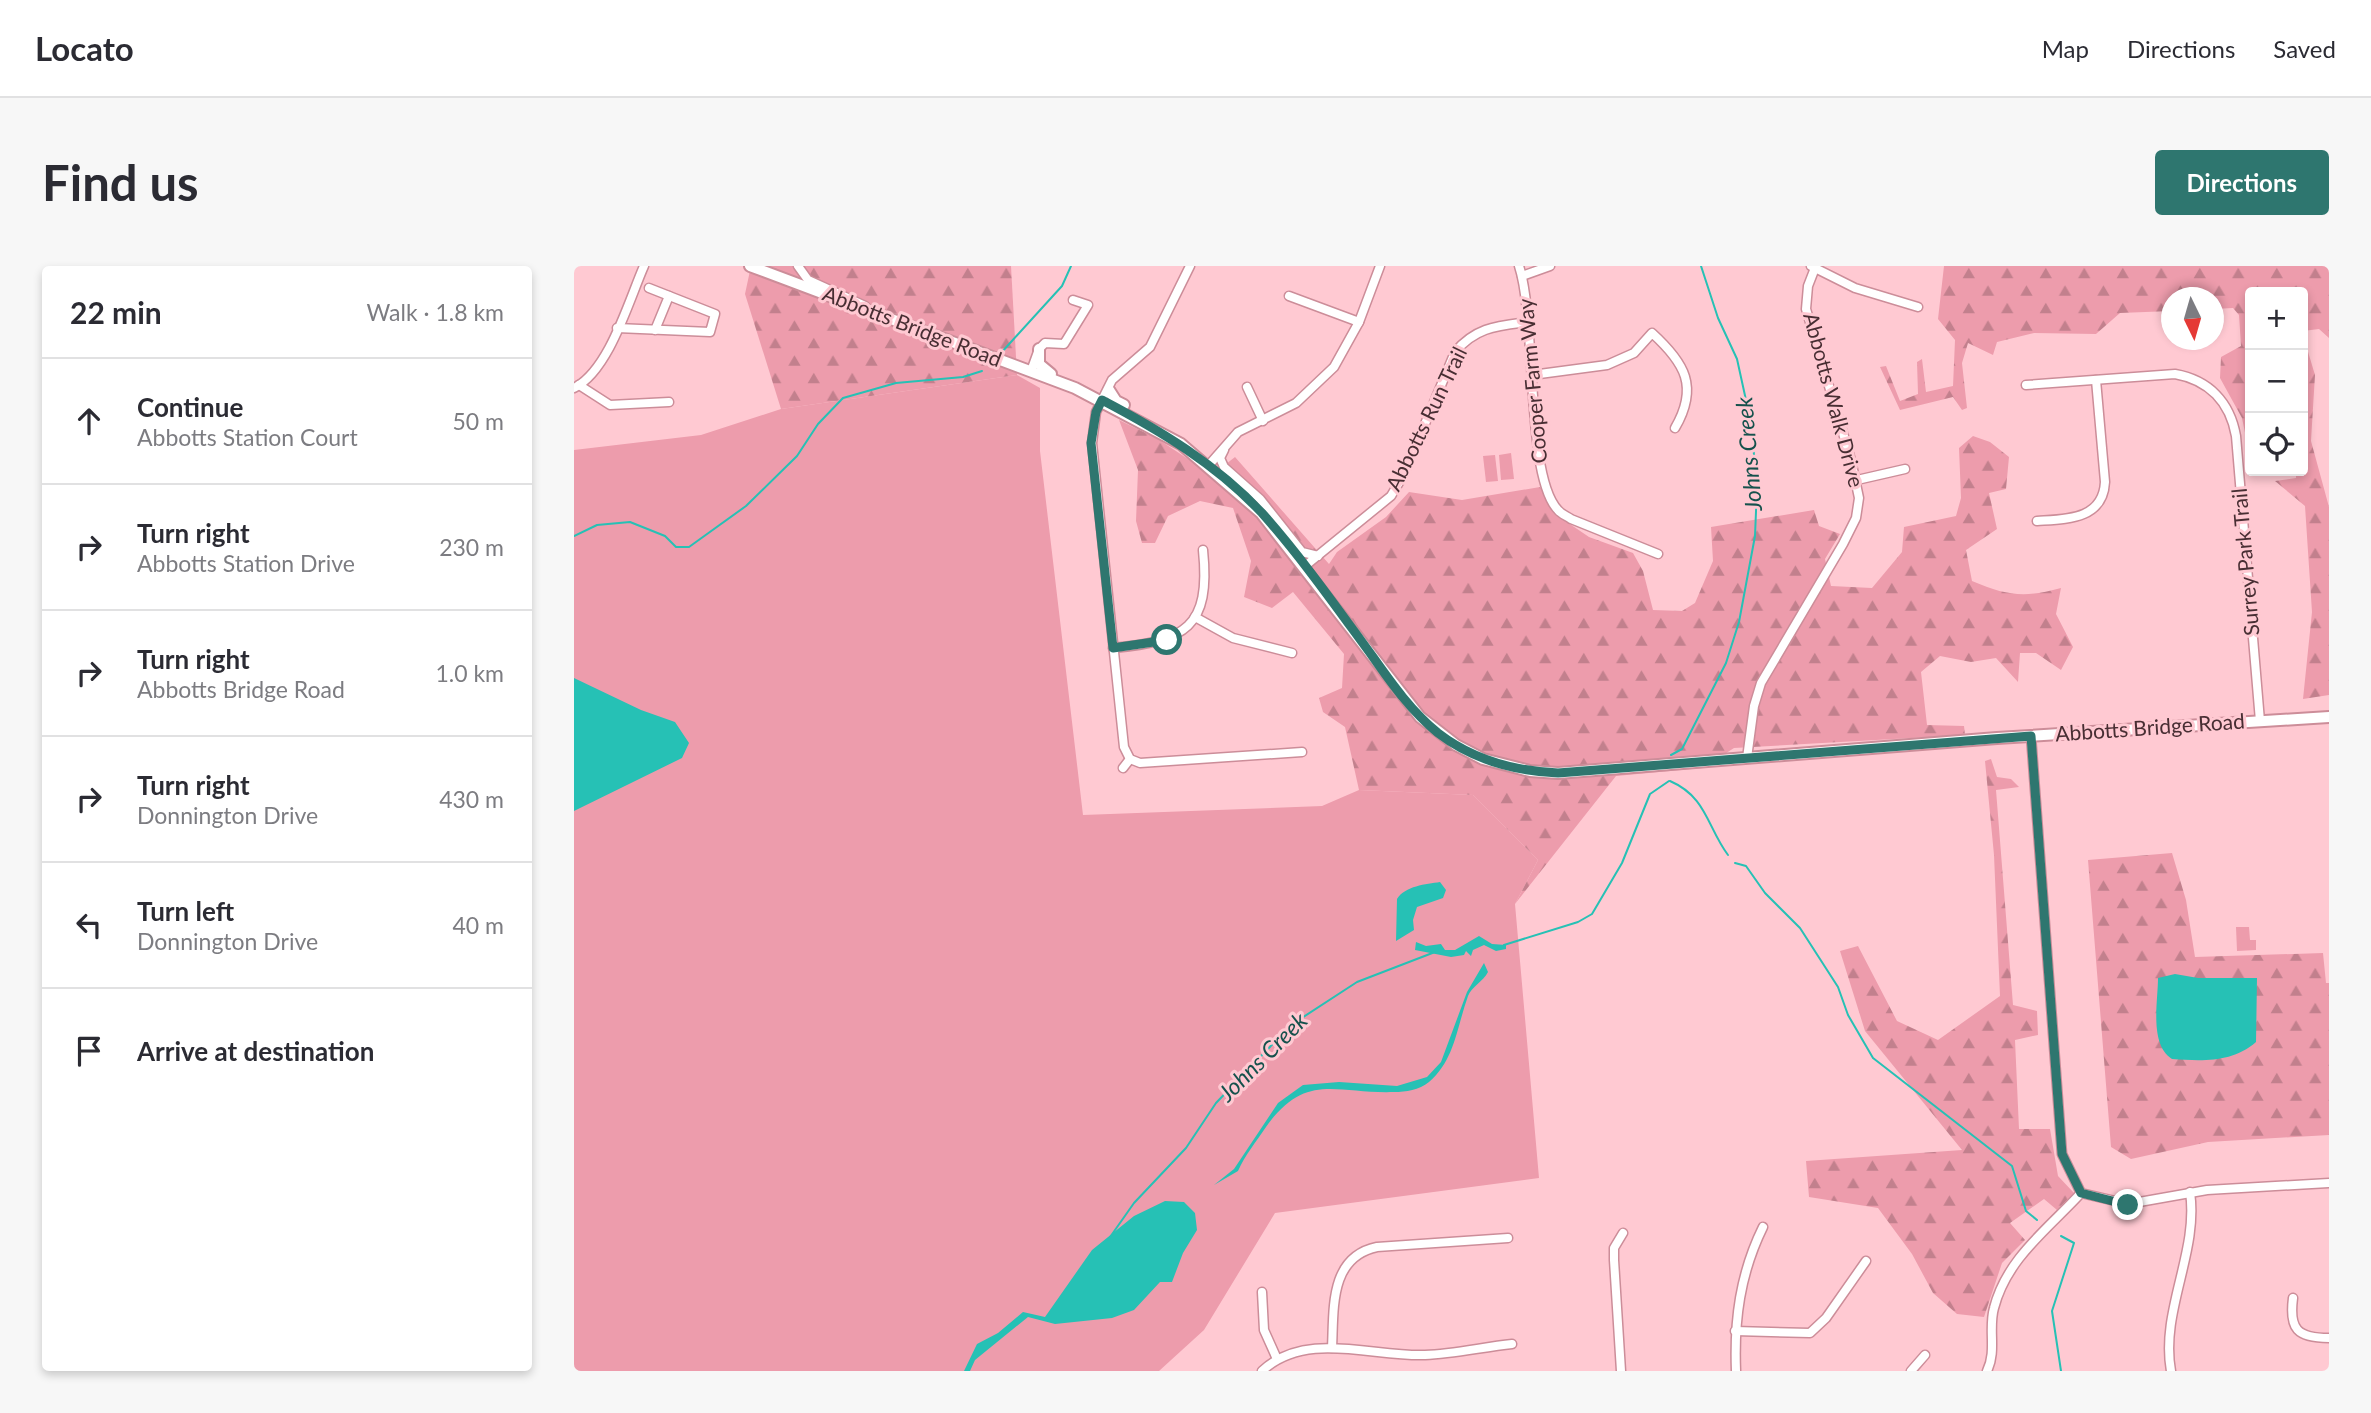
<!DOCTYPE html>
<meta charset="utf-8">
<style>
:root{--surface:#fff;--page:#f7f7f7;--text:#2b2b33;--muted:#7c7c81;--line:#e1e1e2;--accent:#2e766f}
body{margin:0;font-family:Lato,sans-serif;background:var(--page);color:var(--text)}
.controls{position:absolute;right:21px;top:21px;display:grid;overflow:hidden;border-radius:7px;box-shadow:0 4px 10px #0003}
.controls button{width:63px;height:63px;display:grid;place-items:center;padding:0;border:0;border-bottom:2px solid var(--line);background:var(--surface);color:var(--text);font:35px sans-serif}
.compass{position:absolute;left:1587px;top:21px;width:63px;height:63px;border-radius:50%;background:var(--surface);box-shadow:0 4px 10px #0003;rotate:175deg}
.stop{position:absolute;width:21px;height:21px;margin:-16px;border:5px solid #2e766f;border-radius:50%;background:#fff}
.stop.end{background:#2e766f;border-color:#fff;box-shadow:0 2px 7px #0008}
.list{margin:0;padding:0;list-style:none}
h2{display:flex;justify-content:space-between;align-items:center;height:91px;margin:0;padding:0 28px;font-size:30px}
h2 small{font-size:23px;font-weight:400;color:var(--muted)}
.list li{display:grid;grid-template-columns:46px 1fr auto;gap:21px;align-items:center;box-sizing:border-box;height:126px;padding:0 28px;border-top:2px solid var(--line)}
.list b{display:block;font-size:26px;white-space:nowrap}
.list p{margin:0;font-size:23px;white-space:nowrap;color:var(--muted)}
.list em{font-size:23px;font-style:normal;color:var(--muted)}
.icon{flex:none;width:38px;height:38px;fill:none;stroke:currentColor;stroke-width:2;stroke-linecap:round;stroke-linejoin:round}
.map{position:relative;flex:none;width:1755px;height:1105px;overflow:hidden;border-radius:7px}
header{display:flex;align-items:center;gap:42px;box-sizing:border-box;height:98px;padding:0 35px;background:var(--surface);border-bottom:2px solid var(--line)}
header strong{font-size:33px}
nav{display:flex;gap:38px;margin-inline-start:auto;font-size:24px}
.intro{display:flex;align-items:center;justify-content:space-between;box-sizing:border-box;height:168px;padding:0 42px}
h1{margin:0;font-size:49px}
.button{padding:18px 32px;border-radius:7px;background:var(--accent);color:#fff;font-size:24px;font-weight:700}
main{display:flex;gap:42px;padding:0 42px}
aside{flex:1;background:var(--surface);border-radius:7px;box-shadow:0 4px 10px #0003}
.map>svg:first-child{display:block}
</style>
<header>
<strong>Locato</strong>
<nav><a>Map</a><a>Directions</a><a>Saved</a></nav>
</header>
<div class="intro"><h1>Find us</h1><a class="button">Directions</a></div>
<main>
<aside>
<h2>22 min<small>Walk · 1.8 km</small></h2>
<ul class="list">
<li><svg class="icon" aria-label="ahead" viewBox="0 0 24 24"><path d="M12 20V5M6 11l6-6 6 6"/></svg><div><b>Continue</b><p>Abbotts Station Court</p></div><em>50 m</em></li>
<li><svg class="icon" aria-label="right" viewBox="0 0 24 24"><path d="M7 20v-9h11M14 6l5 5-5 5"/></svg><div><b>Turn right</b><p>Abbotts Station Drive</p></div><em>230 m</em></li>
<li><svg class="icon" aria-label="right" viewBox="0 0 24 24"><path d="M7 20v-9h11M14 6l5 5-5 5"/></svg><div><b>Turn right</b><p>Abbotts Bridge Road</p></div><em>1.0 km</em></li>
<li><svg class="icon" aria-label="right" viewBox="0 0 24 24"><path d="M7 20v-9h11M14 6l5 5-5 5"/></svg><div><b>Turn right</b><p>Donnington Drive</p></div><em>430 m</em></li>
<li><svg class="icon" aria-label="left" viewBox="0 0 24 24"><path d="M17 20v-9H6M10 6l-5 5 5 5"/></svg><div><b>Turn left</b><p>Donnington Drive</p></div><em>40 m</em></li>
<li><svg class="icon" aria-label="arrive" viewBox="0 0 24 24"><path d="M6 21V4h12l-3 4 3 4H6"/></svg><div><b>Arrive at destination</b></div></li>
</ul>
</aside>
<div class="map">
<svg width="1755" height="1105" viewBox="0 0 1755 1105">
<defs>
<pattern id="forest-firs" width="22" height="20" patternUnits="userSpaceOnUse" patternTransform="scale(1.75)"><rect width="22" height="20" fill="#ed9cac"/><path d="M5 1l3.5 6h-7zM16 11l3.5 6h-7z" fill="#c2808d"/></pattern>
</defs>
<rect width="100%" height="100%" fill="#ffc9d2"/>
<g fill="#ed9cac">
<path d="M443,109L466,122V185L509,549L748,540L785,524L899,529L964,594L941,638L965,912L701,947L630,1064L585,1105H0V184L127,169L207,143Z"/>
<path d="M937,187L940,213L927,214L925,189Z"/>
<path d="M921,189L924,215L912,216L909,190Z"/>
<path d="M1662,661H1675L1676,674H1682V684L1663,685Z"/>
</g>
<g fill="url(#forest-firs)">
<path d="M177,0H437L443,109L207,143L171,28Z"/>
<path d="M1370,0H1755V72L1745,63L1729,65V26H1676V191L1668,152L1646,112L1647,91L1667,80L1665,49L1659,42L1640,43V32H1598L1597,45L1546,47L1522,68L1460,67L1423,76L1419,89L1394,77L1388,97L1393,142L1388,144L1379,131L1326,144L1306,101L1312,100L1326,135L1344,128L1343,96L1348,93L1352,126L1379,120L1381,74L1364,53Z"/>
<path d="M1729,69L1741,109L1737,175L1755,241V429L1729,433L1738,346L1731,240L1701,215L1722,212V205H1729Z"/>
<path d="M545,154L584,173L638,209L661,191L755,298L763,286L812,251L835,226L888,234L966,221L984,250L1015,271L1059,287L1069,305L1079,344L1108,345L1121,337L1139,295L1137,261L1240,244L1245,260L1266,268L1251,293L1257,320L1298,322L1328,286L1330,261L1382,250L1387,232L1385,182L1399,170L1416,176L1435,191L1432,223L1415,227L1423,263L1392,284L1398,315C1433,330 1451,332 1487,322L1482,348L1499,381L1487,404L1462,387H1446L1444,416L1422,392L1397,396L1366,390L1347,406L1353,459L1390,460L1391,469L1160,482L1129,502L1042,510L941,638L964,594L899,529L785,524L771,461L749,446L745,432L768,422L770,388L719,326L698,342L670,331L677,295L659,242L626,235L594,250L581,277H568L562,255L564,204Z"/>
<path d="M1417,493L1423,511L1437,513L1445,521L1422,524L1439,739L1463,745L1464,769L1441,774L1445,863H1476L1484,910L1500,927L1483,944L1470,933L1436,957L1451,974L1428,997L1410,1051L1383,1048L1359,1027L1338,988L1304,942L1235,931L1232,895L1388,884L1291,765L1266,685L1284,680L1323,755L1364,774L1426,730L1420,589L1411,495Z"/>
<path d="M1598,587L1612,634L1621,691L1749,687L1752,717H1755V869L1634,876L1557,893L1537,881L1514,594Z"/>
</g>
<g fill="#26c1b5">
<path d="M0,412L67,444L101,456L115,477L108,492L0,545Z"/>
<path d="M866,616L872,624L869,632L843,641L839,654L840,664L822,675L823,633C831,620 852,618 866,616Z"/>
<path d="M905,670L918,678L932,679V683L922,685L910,679L899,684L897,690L892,685L890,689L877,691L841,684L842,676L852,680L867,678L871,684H881Z"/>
<path d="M910,697L914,706C909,716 898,720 894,730C883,760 881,794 855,816C845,824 832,826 820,826C761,828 732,805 692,861C682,876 671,889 664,905L640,919L660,903L704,837L729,819L765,816L823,820L853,811L867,796L893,726Z"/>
<path d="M1601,708L1624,712H1683L1682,776C1658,797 1628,795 1598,793C1575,778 1584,736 1584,712Z"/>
<path d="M591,935L610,936L621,947L623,964L609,987L598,1016H586L560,1044L538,1052L481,1058L454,1051L401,1094L396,1105H390L403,1078L424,1067L449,1046L471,1051L518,984L560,950Z"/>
</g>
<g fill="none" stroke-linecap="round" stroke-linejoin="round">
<g stroke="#26c1b5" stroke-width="2">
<path d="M427,87L488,20L497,0"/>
<path d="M0,270L23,259L56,256L91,270L102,281H115L172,240L223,190L244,158L269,132L322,117L389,111L408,105"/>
<path d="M1097,489L1108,483L1152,397L1165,356L1181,270L1183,221L1177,157L1163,93L1144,52L1127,0"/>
<path d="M1096,515C1133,531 1133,561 1154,589"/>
<path d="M1161,597L1172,600L1191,627L1226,662L1264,721L1274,749L1299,792L1438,900L1452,945L1463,954"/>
<path d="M930,679L1004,656L1018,648L1048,597L1076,528L1095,515"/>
<path d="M534,974L560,937L612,882L642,837L717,759L783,716L861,686"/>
<path d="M1487,1105L1478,1045L1500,977L1487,970"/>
</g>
<g stroke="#cc8d99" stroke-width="11">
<g id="minor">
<path d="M224,0L234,14L291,40"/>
<path d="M616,0L576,81L538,114L522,146L518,177L550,481L556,493L566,497L728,486"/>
<path d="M945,0C963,54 951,210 984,244C987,248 993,250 997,253L1084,288"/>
<path d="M1237,0L1281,22L1344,41"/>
<path d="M948,10L976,0"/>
<path d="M715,30L785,56"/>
<path d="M43,62L136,66L141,48L75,22"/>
<path d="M81,64L95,30"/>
<path d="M457,105L465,83L471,77L490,78L514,39L499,34"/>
<path d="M958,109L1033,99L1060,87L1078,67C1111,97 1125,121 1101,162"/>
<path d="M5,119L36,139L95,136"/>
<path d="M1452,119L1601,108C1635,114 1656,136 1662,170L1686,455"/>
<path d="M673,121L689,155"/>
<path d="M0,122C35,105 55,34 70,0"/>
<path d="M650,184L646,192L650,201L686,233L728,286L744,290"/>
<path d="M635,199L664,166L722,137L760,101L785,56L806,0"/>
<path d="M1283,214L1331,203"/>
<path d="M1463,255C1492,253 1529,254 1531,216L1522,114"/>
<path d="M731,300L817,230L830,208L881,86C902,61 923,60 954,56"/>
<path d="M621,351L659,372L718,387"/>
<path d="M539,382C611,375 637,362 629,284"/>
<path d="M1457,470L1488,888L1507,927L1554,938L1633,924L1755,917"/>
<path d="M1173,492L1180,440L1187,417L1269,278L1282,252L1285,232L1277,194L1232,43L1234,20L1241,2"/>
<path d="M549,502L556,493"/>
<path d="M688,1026L690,1064L703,1093"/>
<path d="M1719,1032C1715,1063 1723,1072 1755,1072"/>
<path d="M1161,1065L1236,1067L1252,1052L1292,995"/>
<path d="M758,1082C760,1043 755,991 803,981L934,972"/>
<path d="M688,1105C732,1064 798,1091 851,1089C880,1088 909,1081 938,1078"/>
<path d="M1047,1105L1040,994V982L1049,967"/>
<path d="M1162,1105C1160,1054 1166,1008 1189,961"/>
<path d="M1337,1105L1351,1089"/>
<path d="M1413,1105C1423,1085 1414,1063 1420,1042C1433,992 1474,963 1507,927"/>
<path d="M1597,1105C1586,1045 1625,986 1616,926"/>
</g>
</g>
<g stroke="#cc8d99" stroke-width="14">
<g id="secondary">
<path d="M176,0L501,122L607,178L687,247L846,451L882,479L909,493L956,505L984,507L1423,472L1755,451"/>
<path d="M465,83V98L477,108"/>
<path d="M535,124L542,135L550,139"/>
</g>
</g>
<use href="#minor" stroke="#fff" stroke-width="8"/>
<use href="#secondary" stroke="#fff" stroke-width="10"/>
</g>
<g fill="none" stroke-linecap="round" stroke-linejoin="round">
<path stroke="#2e766f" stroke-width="9" d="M593,374L539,382L517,177L522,146L528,134C587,165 642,198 688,247C728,292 763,342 799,391C818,418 838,446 864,467C899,494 940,505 984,507L1457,470L1488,888L1507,927L1554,939"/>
</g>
<g text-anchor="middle" stroke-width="6" stroke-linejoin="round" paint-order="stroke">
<g font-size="21" fill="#482e33" stroke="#ffc9d2">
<text transform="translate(338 61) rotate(21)" y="7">Abbotts Bridge Road</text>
<text transform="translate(959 115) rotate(-95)" y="7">Cooper Farm Way</text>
<text transform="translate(1259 134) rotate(75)" y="7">Abbotts Walk Drive</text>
<text transform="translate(853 153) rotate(-64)" y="7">Abbotts Run Trail</text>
<text transform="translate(1672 296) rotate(-95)" y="7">Surrey Park Trail</text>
<text transform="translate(1576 462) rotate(-4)" y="7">Abbotts Bridge Road</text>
</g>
<g font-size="23" font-style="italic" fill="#15514c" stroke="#ffc9d2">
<text transform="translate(1175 188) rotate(-95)" y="8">Johns Creek</text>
<text transform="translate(689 791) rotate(-45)" y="8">Johns Creek</text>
</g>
</g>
</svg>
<div class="controls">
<button>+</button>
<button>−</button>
<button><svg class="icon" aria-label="locate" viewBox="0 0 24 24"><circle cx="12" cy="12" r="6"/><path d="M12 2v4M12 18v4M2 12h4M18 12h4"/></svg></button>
</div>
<svg class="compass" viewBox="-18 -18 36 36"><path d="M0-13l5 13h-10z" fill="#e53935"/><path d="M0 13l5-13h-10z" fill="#7c7c81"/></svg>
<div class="stop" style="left:593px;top:374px"></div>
<div class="stop end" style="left:1554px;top:939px"></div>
</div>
</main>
